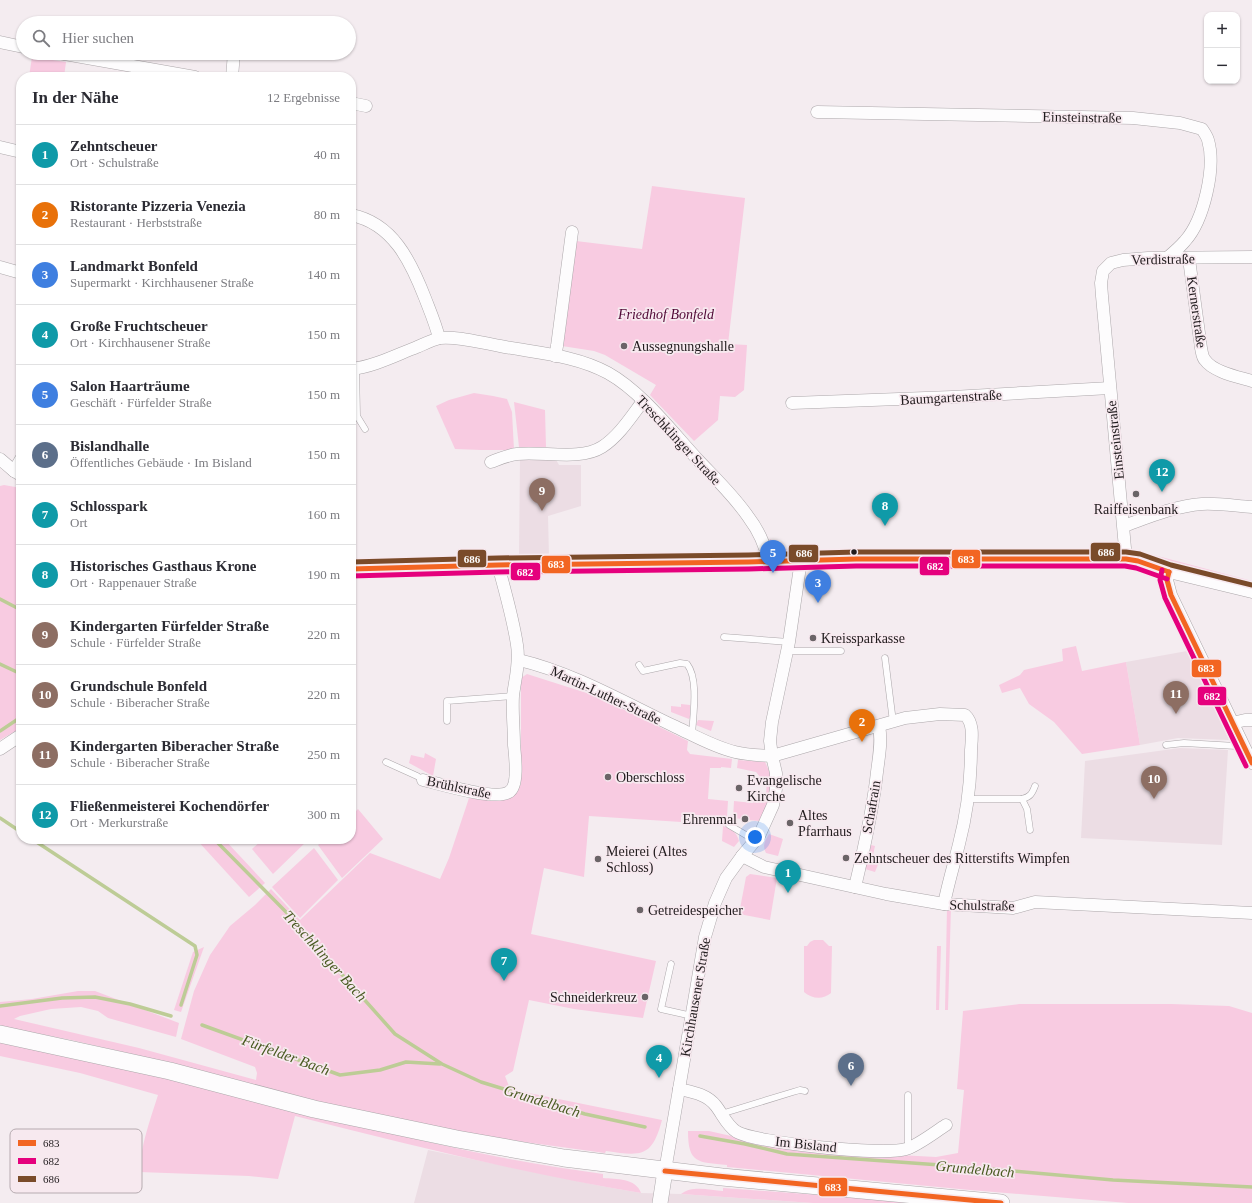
<!DOCTYPE html>
<html lang="de">
<meta charset="utf-8">
<style>
:root{--surface:#fff;--page:#f7f7f7;--text:#2b2b33;--muted:#7c7c81;--line:#e1e1e2;--accent:#6a6467}
body{margin:0;font-family:Georgia,serif;background:var(--page);color:var(--text)}
.controls{position:absolute;right:12px;top:12px;display:grid;overflow:hidden;border-radius:8px;box-shadow:0 1px 3px #0004}
.controls button{width:36px;height:36px;display:grid;place-items:center;padding:0;border:0;border-bottom:1px solid var(--line);background:var(--surface);color:var(--text);font:20px sans-serif}
.you{position:absolute;left:755px;top:837px;width:14px;height:14px;margin:-10px;border:3px solid #fff;border-radius:50%;background:#1a73e8;box-shadow:0 0 0 6px #1a73e833}
.badge{display:grid;place-items:center;width:26px;height:26px;border-radius:50%;background:var(--accent);color:#fff;font-size:13px;font-weight:700}
.pin{position:absolute;translate:-50% -33px;filter:drop-shadow(0 1px 2px #0008)}
.pin::after{content:'';position:absolute;top:21px;width:14px;height:12px;background:inherit;clip-path:polygon(0 0,100% 0,50% 100%)}
.list{margin:0;padding:0;list-style:none}
h2{display:flex;justify-content:space-between;align-items:center;height:52px;margin:0;padding:0 16px;font-size:17px}
h2 small{font-size:13px;font-weight:400;color:var(--muted)}
.list li{display:grid;grid-template-columns:26px 1fr auto;gap:12px;align-items:center;box-sizing:border-box;height:60px;padding:0 16px;border-top:1px solid var(--line)}
.list b{display:block;font-size:15px;white-space:nowrap}
.list p{margin:0;font-size:13px;white-space:nowrap;color:var(--muted)}
.list em{font-size:13px;font-style:normal;color:var(--muted)}
.icon{flex:none;width:22px;height:22px;fill:none;stroke:currentColor;stroke-width:2;stroke-linecap:round;stroke-linejoin:round}
.map{position:relative;flex:none;width:1252px;height:1203px;overflow:hidden}
.search{position:absolute;background:var(--surface);box-shadow:0 1px 3px #0004;left:16px;top:16px;width:340px;height:44px;display:flex;align-items:center;gap:10px;box-sizing:border-box;padding:0 14px;border-radius:22px;color:var(--muted);font-size:15px}
.panel{position:absolute;background:var(--surface);box-shadow:0 1px 3px #0004;left:16px;top:72px;width:340px;height:772px;border-radius:16px}
.map>svg:first-child{display:block}
</style>
<div class="map">
<svg width="1252" height="1203" viewBox="0 0 1252 1203">
<rect width="100%" height="100%" fill="#f4ecf0"/>
<g fill="#ecdde4">
<path d="M520,458H555L559,465H581V506L548,516L549,557H519Z"/>
<path d="M1187,651L1230,739L1228,740L1178,738L1140,745L1126,662Z"/>
<path d="M1180,748L1228,750L1222,845L1081,838L1085,761Z"/>
<path d="M428,1150L601,1186L641,1193L681,1194L813,1203H414Z"/>
</g>
<g fill="#f8cbe1">
<path d="M32,57L66,62L64,77H29Z"/>
<path d="M652,186L745,198L728,344L747,345L744,390L735,397L720,396L718,420L694,441L650,395L656,385L605,355L594,351L562,346L576,241L642,249Z"/>
<path d="M474,393L493,396L507,399L512,412L514,450H481L455,449L436,406L449,400Z"/>
<path d="M514,402L545,410L546,447H519Z"/>
<path d="M4,485L21,488V728L0,740V486Z"/>
<path d="M770,539L784,549L796,551L795,556C782,555 772,553 770,539Z"/>
<path d="M1150,554L1252,581V586L1148,559Z"/>
<path d="M1076,646L1082,671L1126,662L1140,745L1082,754L1054,722L1029,704L1020,688L1002,693L999,685L1020,675L1024,670L1063,661L1062,649Z"/>
<path d="M527,674L596,696L688,741L687,750L690,754L732,759L731,768L721,767V768H710L708,799L728,801L727,817L684,814L681,817V822L589,816L584,877L544,868L531,934L656,961L643,1018L574,1009L529,1000L513,1071L505,1076L509,1086L519,1091L662,1120C652,1158 641,1156 606,1151L605,1153L503,1139L432,1126L346,1109L136,1055L71,1040L0,1026V1002L32,999L78,991H95L179,1023L176,1037L108,1018L98,1011L81,1007L51,1009L20,1016L14,1019L139,1048L256,1080L257,1073L255,1067L181,1039L194,991L210,955L230,926L255,905L271,889L300,920L370,853L440,879L449,858L469,798C490,800 509,807 521,784V678Z"/>
<path d="M681,704L690,705V717L689,719L671,712V706L681,707Z"/>
<path d="M698,720L714,721L711,731L696,725Z"/>
<path d="M425,753L436,759L433,776L409,763L411,755L424,758Z"/>
<path d="M738,760L765,762C767,766 769,770 770,774C772,789 767,809 759,821L748,820V818L743,817V819L733,818L734,801L753,803L758,796H766L767,778L760,777L756,772L737,768Z"/>
<path d="M358,809L383,839L342,878L318,845L325,839H351V816Z"/>
<path d="M723,826C731,828 737,833 739,841L734,847L722,841Z"/>
<path d="M769,834L783,839L778,856L766,853C762,845 765,841 769,834Z"/>
<path d="M196,839H224L265,883L249,897Z"/>
<path d="M263,839H308V840L273,874L252,849Z"/>
<path d="M871,845L875,846L873,855L881,857L875,872L865,869Z"/>
<path d="M314,848L338,880L300,918L272,887Z"/>
<path d="M750,874L777,878L770,920L739,914L746,877Z"/>
<path d="M947,907H951L948,1010H945Z"/>
<path d="M814,940H823L829,946H832L831,993C823,1000 812,999 804,992V946H807L810,942Z"/>
<path d="M937,946H941L939,1010H936Z"/>
<path d="M204,947L181,1012L174,1010L193,952Z"/>
<path d="M1019,1004H1171L1229,1006L1252,1013V1203H1128L970,1190L727,1167V1165C698,1162 688,1164 688,1131H709L788,1149L936,1157L958,1153L964,1090L957,1089L963,1011Z"/>
<path d="M0,1042C168,1073 332,1123 499,1157C534,1164 568,1169 603,1174V1178C616,1179 636,1178 641,1193C525,1174 410,1145 295,1116L278,1179L249,1176L139,1172C141,1145 150,1120 158,1095L80,1073L0,1056Z"/>
<path d="M723,1188L927,1203H813L681,1194C692,1185 710,1190 723,1191Z"/>
</g>
<g fill="none" stroke-linecap="round" stroke-linejoin="round">
<g stroke="#bdcc96" stroke-width="3.5">
<path d="M0,599L21,610"/>
<path d="M0,664L21,674"/>
<path d="M0,731L21,717"/>
<path d="M0,818L21,832"/>
<path d="M32,839L195,946L197,955L181,1005"/>
<path d="M214,839L288,914L395,1034L442,1064L481,1082L585,1114L645,1127"/>
<path d="M0,1006L62,998L95,997L130,1004L171,1016"/>
<path d="M202,1025L340,1075L380,1070L406,1062L440,1064"/>
<path d="M700,1136L745,1144L787,1154L968,1167L1113,1180L1252,1187"/>
</g>
<g stroke="#aca7aa" stroke-width="7">
<g id="service">
<path d="M356,369L357,416L365,429"/>
<path d="M724,637L789,642"/>
<path d="M787,651H841"/>
<path d="M885,658L893,722"/>
<path d="M639,665L643,671L680,663L687,664C699,679 693,716 692,735"/>
<path d="M447,721V701L513,696"/>
<path d="M1166,745L1184,743L1236,746L1243,745"/>
<path d="M386,762L417,776L423,780"/>
<path d="M968,799H1022C1030,797 1032,794 1035,786"/>
<path d="M1022,799L1027,809L1030,830"/>
<path d="M729,825L756,841"/>
<path d="M671,964L661,1009L692,1016"/>
<path d="M721,1114L793,1092L800,1090L805,1091"/>
<path d="M908,1149V1095"/>
</g>
</g>
<g stroke="#aca7aa" stroke-width="13">
<g id="minor">
<path d="M0,42L23,47"/>
<path d="M59,53L195,77"/>
<path d="M232,77L234,53"/>
<path d="M351,103L366,106"/>
<path d="M817,112L1133,118L1180,123L1202,129C1204,132 1207,136 1208,140C1216,167 1204,220 1185,241C1180,247 1173,253 1167,258"/>
<path d="M0,147L21,152"/>
<path d="M351,215C393,223 411,262 425,298C430,311 436,325 439,338"/>
<path d="M1189,259L1201,348C1202,352 1202,357 1205,360C1213,372 1239,377 1252,381"/>
<path d="M0,267L21,273"/>
<path d="M555,356L557,346L572,232"/>
<path d="M351,369C373,367 396,355 417,347C424,344 432,340 440,338C459,336 481,343 500,346C536,353 575,355 608,373C642,392 672,432 699,461C716,479 735,497 749,518C759,531 765,545 769,562"/>
<path d="M792,403L952,397L1110,388"/>
<path d="M0,459L14,471L21,475"/>
<path d="M491,462C499,459 508,455 517,454C543,451 580,461 602,447C619,436 631,417 643,401"/>
<path d="M14,471L21,459"/>
<path d="M1124,526C1149,517 1175,506 1202,504C1218,503 1236,506 1252,507"/>
<path d="M1126,559L1102,296L1101,283L1103,271L1111,263L1123,260L1148,258L1252,257"/>
<path d="M351,569L498,565L749,562L856,559H1126L1138,561L1169,572L1252,592"/>
<path d="M1169,572L1167,580L1171,595L1252,763"/>
<path d="M519,660C574,673 625,703 676,727C695,736 714,747 735,752C747,755 759,755 772,756L905,718L940,714L965,715C974,723 972,738 971,750C971,781 967,813 959,844C954,864 948,884 944,904"/>
<path d="M1232,723L1245,720H1252"/>
<path d="M0,749L21,735"/>
<path d="M423,780C440,784 495,801 509,792C519,786 515,755 514,745C514,729 512,712 513,696C515,679 520,663 517,645C513,618 505,591 498,565"/>
<path d="M742,856L764,867L886,894L944,904L1013,908L1035,902L1252,913"/>
<path d="M855,887C864,849 873,810 877,772C879,756 882,741 879,726"/>
<path d="M679,1089C692,1092 707,1094 716,1106C723,1115 727,1126 737,1132C757,1143 884,1156 906,1149C917,1146 935,1132 946,1125"/>
<path d="M665,1171L705,937L715,903L726,878L742,856L759,836L773,805L776,789V773L772,756L770,741L772,722L789,642L801,560"/>
</g>
</g>
<g stroke="#aca7aa" stroke-width="16">
<path id="tertiary" d="M660,1203L665,1171"/>
</g>
<g stroke="#aca7aa" stroke-width="18">
<path id="secondary" d="M0,1034L170,1071L314,1109L457,1139L564,1158L722,1177L1001,1203"/>
</g>
<use href="#service" stroke="#fdfcfd" stroke-width="6"/>
<use href="#minor" stroke="#fdfcfd" stroke-width="12"/>
<use href="#tertiary" stroke="#fdfcfd" stroke-width="15"/>
<use href="#secondary" stroke="#fdfcfd" stroke-width="17"/>
<g stroke="#f7e9ef" stroke-width="8">
<g id="bus-1">
<path d="M351,569L498,565L749,562L856,559H1126L1138,561L1169,572"/>
<path d="M1169,572L1167,580L1171,595L1252,763"/>
<path d="M665,1171L1001,1203"/>
</g>
</g>
<g stroke="#f7e9ef" stroke-width="8">
<g id="bus-2">
<path d="M1162,570L1160,580L1165,598L1246,766"/>
<path d="M351,576L498,572L749,569L856,566H1125L1136,568L1167,579"/>
</g>
</g>
<g stroke="#f7e9ef" stroke-width="8">
<path id="bus-3" d="M351,562L498,558L749,555L856,552H1126L1140,554L1171,565L1252,585"/>
</g>
<use href="#bus-1" stroke="#f26522" stroke-width="5"/>
<use href="#bus-2" stroke="#e5007d" stroke-width="5"/>
<use href="#bus-3" stroke="#7a4b2a" stroke-width="5"/>
</g>
<g fill="#6a6467" stroke="#f7e9ef" stroke-width="1.5">
<circle cx="624" cy="346" r="4"/>
<circle cx="1136" cy="494" r="4"/>
<circle cx="813" cy="638" r="4"/>
<circle cx="608" cy="777" r="4"/>
<circle cx="739" cy="788" r="4"/>
<circle cx="745" cy="819" r="4"/>
<circle cx="790" cy="823" r="4"/>
<circle cx="846" cy="858" r="4"/>
<circle cx="598" cy="859" r="4"/>
<circle cx="640" cy="910" r="4"/>
<circle cx="645" cy="997" r="4"/>
</g>
<circle fill="#201b1d" stroke="#f7e9ef" stroke-width="1.5" cx="854" cy="552" r="3.5"/>
<g text-anchor="middle" stroke-width="3.5" stroke-linejoin="round" paint-order="stroke">
<g font-size="14" fill="#201b1d" stroke="#f7e9ef">
<text transform="translate(1082 117) rotate(1)" y="5">Einsteinstraße</text>
<text transform="translate(1163 259) rotate(-1)" y="5">Verdistraße</text>
<text transform="translate(1197 312) rotate(82)" y="5">Kernerstraße</text>
<text transform="translate(951 397) rotate(-3)" y="5">Baumgartenstraße</text>
<text transform="translate(679 440) rotate(47)" y="5">Treschklinger Straße</text>
<text transform="translate(1115 440) rotate(-96)" y="5">Einsteinstraße</text>
<text transform="translate(606 695) rotate(25)" y="5">Martin-Luther-Straße</text>
<text transform="translate(459 787) rotate(12)" y="5">Brühlstraße</text>
<text transform="translate(871 807) rotate(-80)" y="5">Schafrain</text>
<text transform="translate(982 905) rotate(1)" y="5">Schulstraße</text>
<text transform="translate(695 997) rotate(-80)" y="5">Kirchhausener Straße</text>
<text transform="translate(806 1144) rotate(6)" y="5">Im Bisland</text>
</g>
<g font-size="14" font-style="italic" fill="#4f0634" stroke="#f7e9ef">
<text x="666" y="319">Friedhof Bonfeld</text>
</g>
<g font-size="14" fill="#201b1d" stroke="#f7e9ef" text-anchor="start">
<text x="632" y="351">Aussegnungshalle</text>
<text x="1136" y="514" text-anchor="middle">Raiffeisenbank</text>
<text x="821" y="643">Kreissparkasse</text>
<text x="616" y="782">Oberschloss</text>
<text x="747" y="785">Evangelische<tspan x="747" dy="16">Kirche</tspan></text>
<text x="798" y="820">Altes<tspan x="798" dy="16">Pfarrhaus</tspan></text>
<text x="737" y="824" text-anchor="end">Ehrenmal</text>
<text x="606" y="856">Meierei (Altes<tspan x="606" dy="16">Schloss)</tspan></text>
<text x="854" y="863">Zehntscheuer des Ritterstifts Wimpfen</text>
<text x="648" y="915">Getreidespeicher</text>
<text x="637" y="1002" text-anchor="end">Schneiderkreuz</text>
</g>
<g font-size="15" font-style="italic" fill="#495a21" stroke="#f7e9ef">
<text transform="translate(325 956) rotate(48)" y="5">Treschklinger Bach</text>
<text transform="translate(286 1055) rotate(20)" y="5">Fürfelder Bach</text>
<text transform="translate(542 1101) rotate(17)" y="5">Grundelbach</text>
<text transform="translate(975 1169) rotate(5)" y="5">Grundelbach</text>
</g>
</g>
<rect x="10" y="1129" width="132" height="64" rx="6" fill="#f7e9ef" stroke="#b6abb0" stroke-width="1"/>
<rect x="18" y="1140" width="18" height="6" fill="#f26522"/>
<rect x="18" y="1158" width="18" height="6" fill="#e5007d"/>
<rect x="18" y="1176" width="18" height="6" fill="#7a4b2a"/>
<g font-size="11" fill="#201b1d">
<text x="43" y="1147">683</text>
<text x="43" y="1165">682</text>
<text x="43" y="1183">686</text>
</g>
<g stroke="#f7e9ef" stroke-width="1.5">
<rect x="1090" y="542" width="31" height="20" rx="4" fill="#7a4b2a"/>
<rect x="788" y="544" width="31" height="19" rx="4" fill="#7a4b2a"/>
<rect x="457" y="549" width="30" height="19" rx="4" fill="#7a4b2a"/>
<rect x="951" y="549" width="30" height="20" rx="4" fill="#f26522"/>
<rect x="541" y="555" width="30" height="19" rx="4" fill="#f26522"/>
<rect x="919" y="556" width="31" height="20" rx="4" fill="#e5007d"/>
<rect x="510" y="562" width="31" height="19" rx="4" fill="#e5007d"/>
<rect x="1191" y="659" width="31" height="19" rx="4" fill="#f26522"/>
<rect x="1197" y="686" width="30" height="20" rx="4" fill="#e5007d"/>
<rect x="818" y="1177" width="30" height="20" rx="4" fill="#f26522"/>
</g>
<g font-size="11" text-anchor="middle" font-weight="bold" fill="#fff">
<text x="1106" y="556">686</text>
<text x="804" y="557">686</text>
<text x="472" y="563">686</text>
<text x="966" y="563">683</text>
<text x="556" y="568">683</text>
<text x="935" y="570">682</text>
<text x="525" y="576">682</text>
<text x="1206" y="672">683</text>
<text x="1212" y="700">682</text>
<text x="833" y="1191">683</text>
</g>
</svg>
<div class="controls">
<button>+</button>
<button>−</button>
</div>
<div class="you"></div>
<div class="pin badge" style="left:788px;top:893px;background:#0f9aa8">1</div>
<div class="pin badge" style="left:862px;top:742px;background:#e8710a">2</div>
<div class="pin badge" style="left:818px;top:603px;background:#3f7fe0">3</div>
<div class="pin badge" style="left:659px;top:1078px;background:#0f9aa8">4</div>
<div class="pin badge" style="left:773px;top:573px;background:#3f7fe0">5</div>
<div class="pin badge" style="left:851px;top:1086px;background:#5c6f8a">6</div>
<div class="pin badge" style="left:504px;top:981px;background:#0f9aa8">7</div>
<div class="pin badge" style="left:885px;top:526px;background:#0f9aa8">8</div>
<div class="pin badge" style="left:542px;top:511px;background:#8d6e63">9</div>
<div class="pin badge" style="left:1154px;top:799px;background:#8d6e63">10</div>
<div class="pin badge" style="left:1176px;top:714px;background:#8d6e63">11</div>
<div class="pin badge" style="left:1162px;top:492px;background:#0f9aa8">12</div>
<div class="search"><svg class="icon" aria-label="search" viewBox="0 0 24 24"><circle cx="10" cy="10" r="6"/><path d="M15 15l6 6"/></svg>Hier suchen</div>
<section class="panel">
<h2>In der Nähe<small>12 Ergebnisse</small></h2>
<ul class="list">
<li><span class="badge" style="background:#0f9aa8">1</span><div><b>Zehntscheuer</b><p>Ort · Schulstraße</p></div><em>40 m</em></li>
<li><span class="badge" style="background:#e8710a">2</span><div><b>Ristorante Pizzeria Venezia</b><p>Restaurant · Herbststraße</p></div><em>80 m</em></li>
<li><span class="badge" style="background:#3f7fe0">3</span><div><b>Landmarkt Bonfeld</b><p>Supermarkt · Kirchhausener Straße</p></div><em>140 m</em></li>
<li><span class="badge" style="background:#0f9aa8">4</span><div><b>Große Fruchtscheuer</b><p>Ort · Kirchhausener Straße</p></div><em>150 m</em></li>
<li><span class="badge" style="background:#3f7fe0">5</span><div><b>Salon Haarträume</b><p>Geschäft · Fürfelder Straße</p></div><em>150 m</em></li>
<li><span class="badge" style="background:#5c6f8a">6</span><div><b>Bislandhalle</b><p>Öffentliches Gebäude · Im Bisland</p></div><em>150 m</em></li>
<li><span class="badge" style="background:#0f9aa8">7</span><div><b>Schlosspark</b><p>Ort</p></div><em>160 m</em></li>
<li><span class="badge" style="background:#0f9aa8">8</span><div><b>Historisches Gasthaus Krone</b><p>Ort · Rappenauer Straße</p></div><em>190 m</em></li>
<li><span class="badge" style="background:#8d6e63">9</span><div><b>Kindergarten Fürfelder Straße</b><p>Schule · Fürfelder Straße</p></div><em>220 m</em></li>
<li><span class="badge" style="background:#8d6e63">10</span><div><b>Grundschule Bonfeld</b><p>Schule · Biberacher Straße</p></div><em>220 m</em></li>
<li><span class="badge" style="background:#8d6e63">11</span><div><b>Kindergarten Biberacher Straße</b><p>Schule · Biberacher Straße</p></div><em>250 m</em></li>
<li><span class="badge" style="background:#0f9aa8">12</span><div><b>Fließenmeisterei Kochendörfer</b><p>Ort · Merkurstraße</p></div><em>300 m</em></li>
</ul>
</section>
</div>
